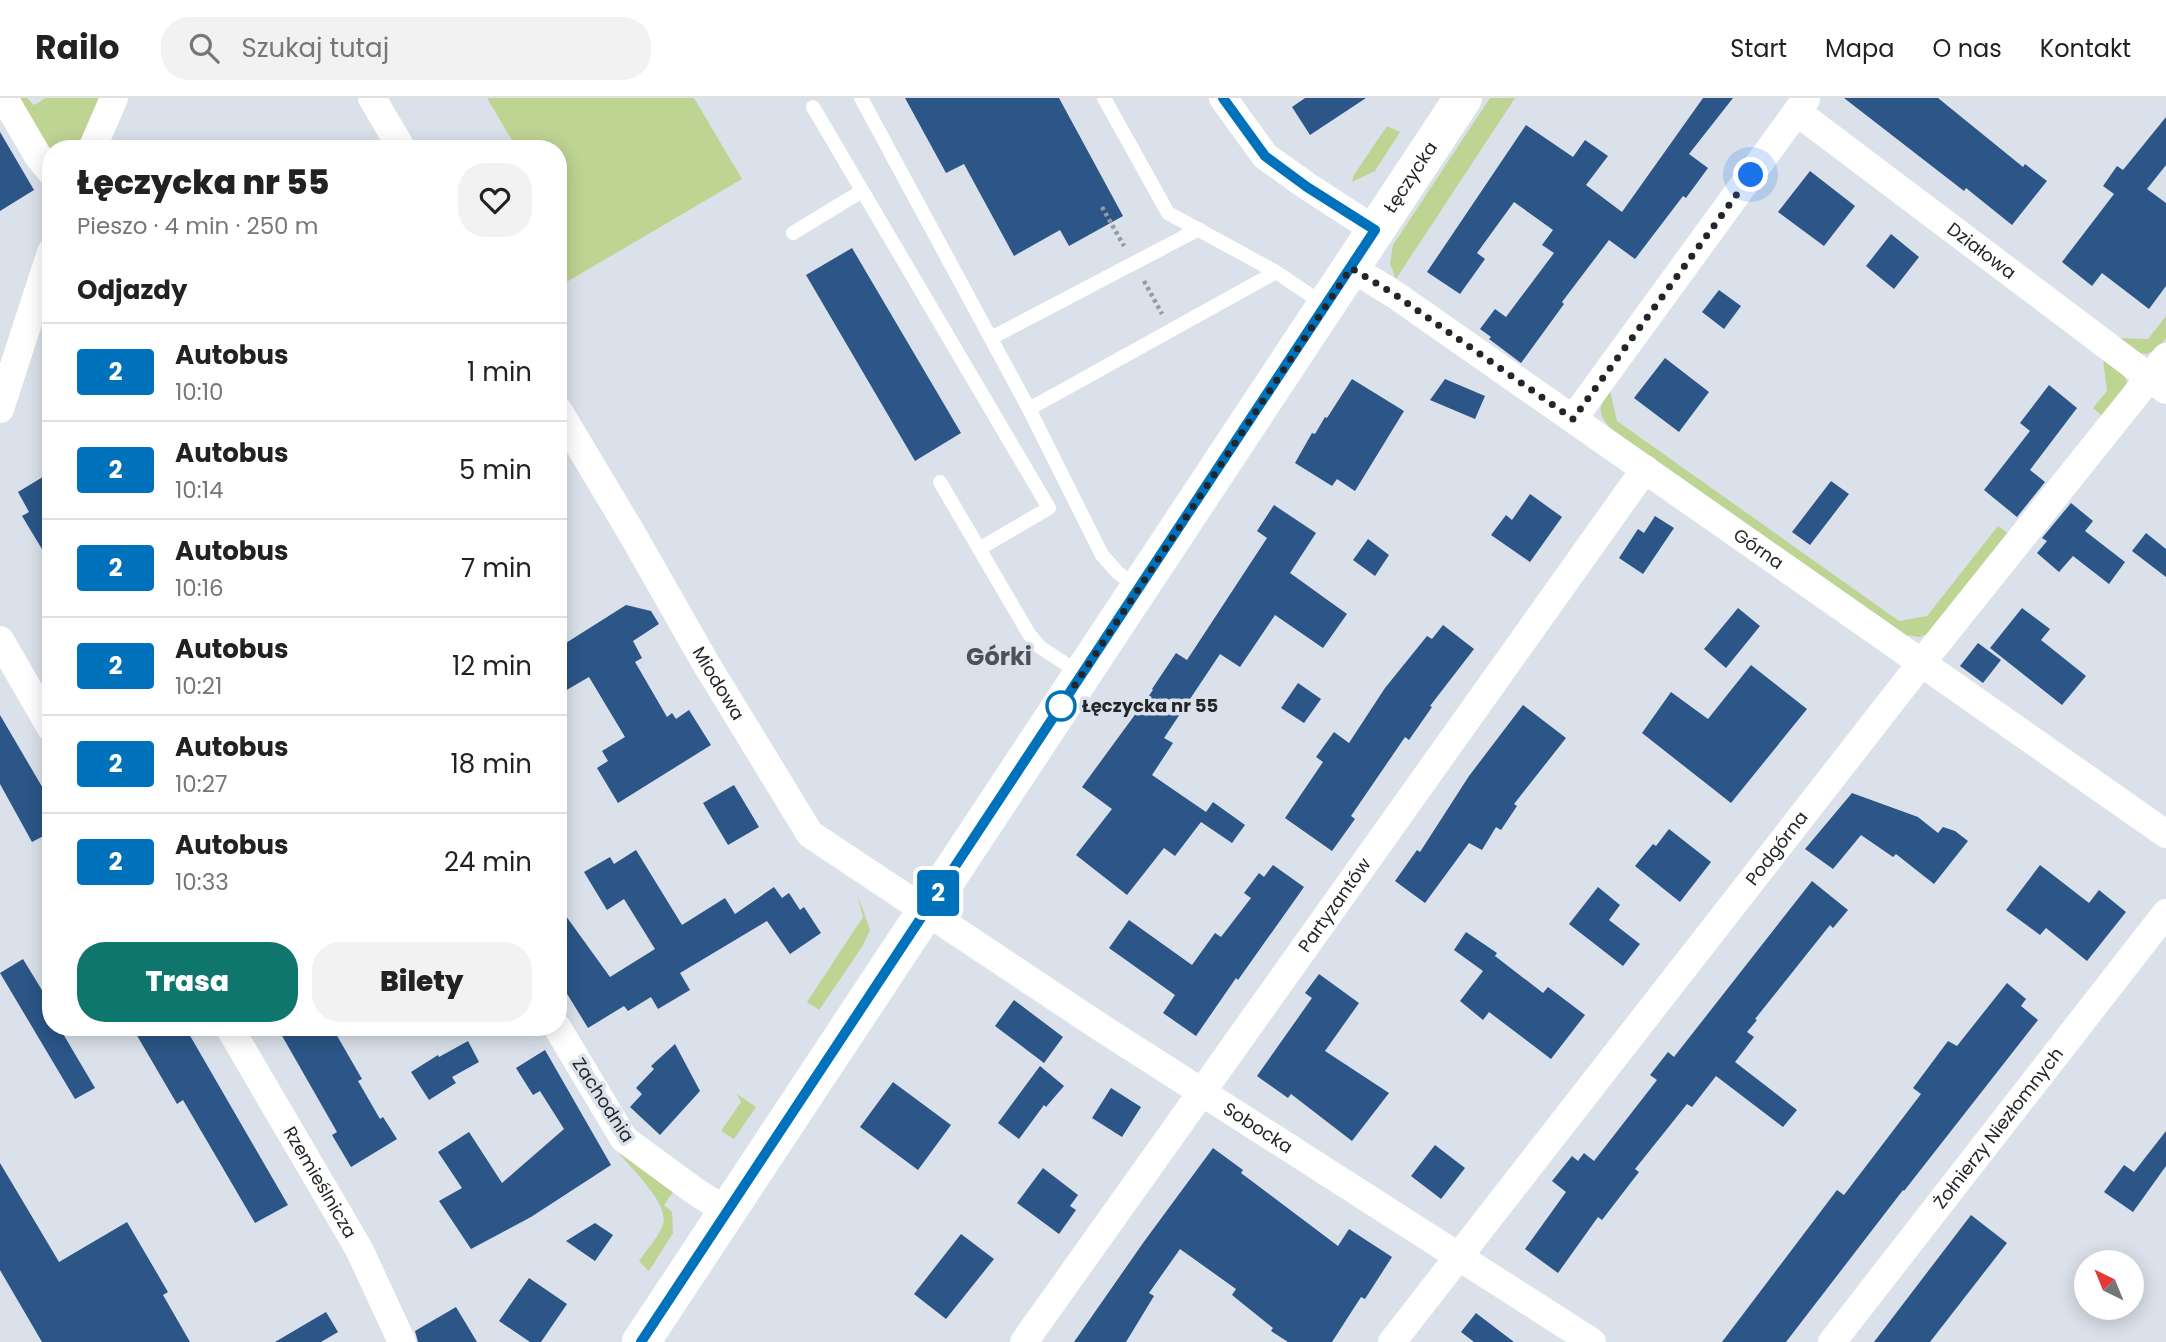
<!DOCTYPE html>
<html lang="pl">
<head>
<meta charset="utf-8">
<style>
  body { margin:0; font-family:Poppins,sans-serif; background:#f2f2f2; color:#222; height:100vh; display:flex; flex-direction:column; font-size:26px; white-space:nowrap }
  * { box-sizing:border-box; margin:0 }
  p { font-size:23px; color:#767676 }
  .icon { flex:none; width:38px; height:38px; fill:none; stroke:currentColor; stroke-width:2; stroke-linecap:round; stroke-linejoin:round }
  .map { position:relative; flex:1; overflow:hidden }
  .panel { position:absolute; left:42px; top:42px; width:525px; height:896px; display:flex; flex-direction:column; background:#fff; border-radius:28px; box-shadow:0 4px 18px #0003 }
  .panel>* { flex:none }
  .badge { padding:0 14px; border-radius:5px; font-size:24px; line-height:46px }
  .needle { width:46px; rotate:317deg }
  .fabs { position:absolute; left:2074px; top:1152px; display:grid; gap:14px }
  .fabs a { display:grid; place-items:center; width:70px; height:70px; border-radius:50%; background:#fff; box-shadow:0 4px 18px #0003; font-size:35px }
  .you { position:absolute; width:35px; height:35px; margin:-18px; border:5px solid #fff; border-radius:50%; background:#1a73e8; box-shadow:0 0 0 10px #1a73e833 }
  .map>.badge { position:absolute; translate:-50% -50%; box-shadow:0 0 0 4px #fff }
  h2 { padding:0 35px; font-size:26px; line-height:63px }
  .round { display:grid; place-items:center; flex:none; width:74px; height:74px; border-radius:28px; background:#f2f2f2 }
  .head { display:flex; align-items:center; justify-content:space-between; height:119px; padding:0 35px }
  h1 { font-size:33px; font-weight:800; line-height:52px }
  .cta { display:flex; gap:14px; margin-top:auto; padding:14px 35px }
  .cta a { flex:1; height:80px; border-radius:28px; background:#0f766e; color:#fff; font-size:28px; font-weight:800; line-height:80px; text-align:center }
  .cta a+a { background:#f2f2f2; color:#222 }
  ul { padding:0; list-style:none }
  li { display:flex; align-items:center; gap:21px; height:98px; padding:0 35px; border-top:2px solid #e0e0e0 }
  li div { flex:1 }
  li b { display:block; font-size:26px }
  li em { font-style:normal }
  li .badge { min-width:77px; font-weight:700; text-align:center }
  header { display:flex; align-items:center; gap:42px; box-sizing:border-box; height:98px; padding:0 35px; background:#fff; border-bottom:2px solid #e0e0e0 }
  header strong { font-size:33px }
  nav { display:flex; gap:38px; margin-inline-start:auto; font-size:24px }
  .search { width:490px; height:63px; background:#f2f2f2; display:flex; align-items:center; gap:18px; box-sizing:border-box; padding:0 24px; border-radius:28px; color:#767676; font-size:26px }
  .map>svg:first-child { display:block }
  .green { fill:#bed492 }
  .building { fill:#2b5687 }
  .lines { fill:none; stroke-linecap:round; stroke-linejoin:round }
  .path { stroke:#949aa0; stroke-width:4.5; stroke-dasharray:3.5 3.5; stroke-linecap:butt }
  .service { stroke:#fff; stroke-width:14 }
  .minor { stroke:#fff; stroke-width:28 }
  .secondary { stroke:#fff; stroke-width:38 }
  .line-casing { stroke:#fff; stroke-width:16 }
  .line { stroke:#0072bc; stroke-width:10 }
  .walk { stroke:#232629; stroke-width:7; stroke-dasharray:0 12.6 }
  .stop-dot { fill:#fff; stroke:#0072bc; stroke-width:3.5 }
  .labels { text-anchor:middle; stroke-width:7; stroke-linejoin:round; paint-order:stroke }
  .street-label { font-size:18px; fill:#232629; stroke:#dae1ea }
  .stop-label { font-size:18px; font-weight:bold; fill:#232629; stroke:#dae1ea; text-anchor:start }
  .district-label { font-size:24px; font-weight:bold; fill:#4b5159; stroke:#dae1ea }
</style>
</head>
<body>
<header>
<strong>Railo</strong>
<div class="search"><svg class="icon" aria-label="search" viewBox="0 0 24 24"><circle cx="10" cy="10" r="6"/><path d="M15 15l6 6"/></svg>Szukaj tutaj</div>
<nav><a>Start</a><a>Mapa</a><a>O nas</a><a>Kontakt</a></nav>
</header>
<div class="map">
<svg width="2166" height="1244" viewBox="0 0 2166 1244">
  <rect width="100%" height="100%" fill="#dae1ea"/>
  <path class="green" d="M19,0H27L34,7L46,0H99L78,48L75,51H51V57Z
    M487,0H694L742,81L558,189V51H502L513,44Z
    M1490,0H1515L1396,181L1390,166L1393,147Z
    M1387,28L1400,34L1375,73L1352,84L1354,77Z
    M2166,218V240L2159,249L2147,256L2137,255L2114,240L2148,241Z
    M2103,261L2122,275L2127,283L2124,293L2103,319L2093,310L2107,293Z
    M1610,293L1617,323L1899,523L1927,518L1998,428L2010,437L1933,533L1920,539L1906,537L1611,331C1598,316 1597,309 1610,293Z
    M857,795L870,832L862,849L819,912L807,904L863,819Z
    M737,996L756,1009L734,1041L721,1033L741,1004Z
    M617,1053L673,1094L664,1107L672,1114L673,1135L649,1173L639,1163C647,1151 659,1139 663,1126C670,1106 629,1068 617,1053Z"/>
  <path class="building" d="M905,0H1059L1123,118L1069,148L1060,132L1014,158L964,66L946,75Z
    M1305,0H1366L1310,37L1292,9Z
    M1703,0H1733L1689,56L1708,70L1686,100L1683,98L1635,161L1609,142L1562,204L1564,206L1521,265L1489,241L1491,239L1480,231L1495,211L1506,219L1554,155L1542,147L1553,132L1514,104L1477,155L1485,161L1460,196L1427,174L1526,27L1573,59L1585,42L1608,58L1586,87L1622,114Z
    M1844,0H1938L2023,69L2025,66L2047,83L2012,127L1966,90L1964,93Z
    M2166,19V67L2147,91L2166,105V188L2149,211L2102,175L2092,188L2062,164L2114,96L2103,88L2117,68L2123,72Z
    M0,34L34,92L0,113Z
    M1810,73L1855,108L1824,148L1778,114Z
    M1891,136L1919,159L1894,191L1866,168Z
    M852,150L961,335L915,363L806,177Z
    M1719,192L1741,208L1724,231L1702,214Z
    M1665,260L1709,294L1679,334L1634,300Z
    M1352,281L1404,313L1355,393L1337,381L1332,388L1295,365L1312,335L1315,336L1325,319L1327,320Z
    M1445,281L1485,298L1475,321L1430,302Z
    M2049,287L2077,310L2030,372L2045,384L2017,419L1984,392L2030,333L2020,325Z
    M51,374V466L22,418L29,414L18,394Z
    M1831,383L1849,396L1810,447L1792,434Z
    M1530,396L1562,419L1530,464L1491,437L1506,417L1512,422Z
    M2071,405L2093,423L2085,433L2125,464L2109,486L2073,458L2059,474L2037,455L2047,443L2042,440Z
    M1274,407L1316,435L1290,475L1347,516L1323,550L1275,517L1240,569L1220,556L1164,640L1173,645L1152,677L1206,714L1213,704L1245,727L1232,745L1201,724L1175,758L1164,750L1127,797L1076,757L1112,711L1082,689L1153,592L1152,591L1176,555L1187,562L1267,440L1257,433Z
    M1655,418L1674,430L1643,476L1619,460L1638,431L1644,435Z
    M2146,435L2166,451V479L2132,453Z
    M1368,441L1389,457L1375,478L1353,462Z
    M626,507L651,513L659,526L633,543L642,560L635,564L667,619L672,615L676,621L689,612L711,647L618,705L597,670L608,663L602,653L625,639L589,579L558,597V550Z
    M1738,510L1760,528L1726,570L1704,551Z
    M2022,510L2050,531L2041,542L2086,578L2062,607L1990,550Z
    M1443,527L1474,551L1430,608L1432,609L1409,642L1405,639L1351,718L1355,721L1332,753L1285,720L1323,664L1316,659L1334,634L1349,645L1385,590L1427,538L1432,541Z
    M1978,545L2001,562L1983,585L1960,568Z
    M1751,567L1807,611L1731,705L1642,635L1671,594L1708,621Z
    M1298,585L1321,601L1304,625L1281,610Z
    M1523,607L1566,640L1514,706L1517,708L1501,732L1496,729L1482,752L1469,745L1425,805L1395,783L1417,752L1420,754L1469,678Z
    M0,617L51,704V734L32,744L0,686Z
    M734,687L759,729L728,747L703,705Z
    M1852,695L1918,719L1938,735L1943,729L1955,733L1968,743L1934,786L1896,756L1893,759L1861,737L1833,771L1805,751Z
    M1669,731L1711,764L1680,804L1635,768L1653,746L1656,748Z
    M636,752L682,827L725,800L735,816L774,789L782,800L789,795L800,812L804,809L821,835L790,856L767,823L680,875L690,892L658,911L651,899L628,913L624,908L588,930L558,881V807L610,879L655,851L624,801L607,812L584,774L610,759L614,766Z
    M1273,767L1304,789L1238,882L1236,880L1196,938L1163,915L1175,897L1109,850L1129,822L1192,867L1215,835L1221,839L1251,800L1244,795L1259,775L1264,779Z
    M2040,767L2089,805L2099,792L2126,814L2087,863L2046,830L2040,837L2006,812Z
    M1812,783L1848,812L1833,830L1830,827L1755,921L1757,922L1747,934L1754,939L1735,964L1797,1012L1783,1029L1716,978L1692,1009L1687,1006L1635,1071L1639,1074L1602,1122L1598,1119L1558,1175L1525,1151L1566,1094L1552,1083L1572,1058L1578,1063L1584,1055L1594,1063L1657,982L1650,977L1668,954L1674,959Z
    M1598,789L1620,807L1609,822L1640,846L1623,868L1569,826Z
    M1466,834L1497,855L1492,862L1495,858L1543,895L1548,889L1585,917L1551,961L1489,914L1483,922L1460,903L1483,873L1454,852Z
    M23,861L51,907V929H59L95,990L75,1001L0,875Z
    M1319,876L1359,905L1325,953L1389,995L1352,1043L1291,996L1288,1000L1257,978L1312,900L1305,895Z
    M2007,885L2026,901L2021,908L2038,922L1904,1093L1903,1092L1786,1244H1722L1837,1092L1844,1097L1921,996L1913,990L1948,943L1957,948Z
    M1014,902L1063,939L1044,965L995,928Z
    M132,929H185L288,1107L255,1125L183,1002L177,1006Z
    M277,929H332L362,981L358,983L380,1021L383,1019L397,1041L351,1069L332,1037L337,1034Z
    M468,943L479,964L452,979L456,985L429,1002L411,974L438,957L439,959Z
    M675,946L700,993L660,1037L630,1009L642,996L636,990L654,971L651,968Z
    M545,952L611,1067L531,1119L471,1151L439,1103L462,1090L438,1054L469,1034L502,1085L564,1031L540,993L533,997L516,970Z
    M1040,968L1064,988L1046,1009L1044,1007L1019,1041L998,1025Z
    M893,984L951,1027L918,1072L860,1029Z
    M1111,990L1141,1009L1122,1039L1092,1020Z
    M2166,1033V1068L2133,1114L2104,1094L2124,1067L2134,1074Z
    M1435,1047L1465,1070L1441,1101L1411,1078Z
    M1213,1050L1243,1072L1241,1075L1338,1148L1349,1131L1392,1159L1365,1201L1361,1199L1332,1244H1288L1271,1233L1273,1230L1232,1197L1236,1191L1180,1151L1149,1195L1154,1198L1126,1244H1074L1143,1145Z
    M0,1065L59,1164L127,1124L168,1194L163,1197L190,1244H42L0,1172Z
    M1043,1070L1078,1097L1070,1108L1076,1112L1059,1136L1017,1105Z
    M1971,1117L2007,1145L1930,1244H1874Z
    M595,1125L613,1137L595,1163L566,1143Z
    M961,1136L994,1161L946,1221L914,1196Z
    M529,1180L567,1206L541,1244H530L499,1223Z
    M456,1209L477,1244H418L415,1233Z
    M326,1214L338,1234L321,1244H275Z
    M1476,1215L1514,1244H1474L1461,1234Z"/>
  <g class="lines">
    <path class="path" d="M1102,109L1124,148
      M1144,183L1162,216"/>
    <path class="service" d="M861,0L1029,311
      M1104,0L1168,115L1276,174
      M813,9L1049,410L979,451
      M793,135L862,93
      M991,240L1199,131
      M940,384L1029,536L1040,549L1081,576
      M1138,489L1118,475L1102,457L1029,311L1276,174L1325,207"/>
    <g class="minor">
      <path d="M4,0L38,58L51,74"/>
      <path d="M372,0L402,51"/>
      <path d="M1223,0L1265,58L1307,88L1375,132"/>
      <path id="s1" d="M1797,14L2166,292"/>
      <path d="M92,51L114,0"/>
      <path id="s2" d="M1351,170L1394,196L2166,736"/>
      <path d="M0,311L51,154"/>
      <path id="s3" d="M558,312L631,434L705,564L810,736L1094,925L1592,1244"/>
      <path d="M1573,321L1806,1"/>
      <path d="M0,542L51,630"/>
      <path id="s4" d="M229,929L359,1151L402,1244"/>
      <path d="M557,929L624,1041L692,1091L727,1114"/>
      <path id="s5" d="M1024,1244L1645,371"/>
      <path id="s6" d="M1392,1244L1922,564L2166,259"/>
      <path id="s7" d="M1832,1244L2166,815"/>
    </g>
    <path class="secondary" id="s8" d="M641,1244L1463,0"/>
  </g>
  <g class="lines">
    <defs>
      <path id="line" d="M641,1244L1375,132L1307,89L1265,58L1223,0"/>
    </defs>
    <use href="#line" class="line-casing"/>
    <use href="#line" class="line"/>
    <path class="walk" d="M1061,608L1351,170L1394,196L1573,321L1751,77"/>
  </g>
  <circle class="stop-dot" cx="1061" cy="608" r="14"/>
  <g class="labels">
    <g class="street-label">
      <text dy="6" stroke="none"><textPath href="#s8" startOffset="1396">Łęczycka</textPath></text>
      <text dy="6" stroke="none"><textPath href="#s1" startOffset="231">Działowa</textPath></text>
      <text dy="6" stroke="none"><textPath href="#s2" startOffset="495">Górna</textPath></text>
      <text dy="6" stroke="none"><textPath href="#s3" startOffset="317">Miodowa</textPath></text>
      <text dy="6" stroke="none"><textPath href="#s6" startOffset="626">Podgórna</textPath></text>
      <text dy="6" stroke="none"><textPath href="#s5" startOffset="536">Partyzantów</textPath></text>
      <text transform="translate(603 1002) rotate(57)" y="6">Zachodnia</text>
      <text dy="6" stroke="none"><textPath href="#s3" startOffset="1029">Sobocka</textPath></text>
      <text dy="6" stroke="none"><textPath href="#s7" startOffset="271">Żołnierzy Niezłomnych</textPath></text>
      <text dy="6" stroke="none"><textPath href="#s4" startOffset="180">Rzemieślnicza</textPath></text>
    </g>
    <g class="stop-label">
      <text x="1082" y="614">Łęczycka nr 55</text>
    </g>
    <g class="district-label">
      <text x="999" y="567">Górki</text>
    </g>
  </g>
</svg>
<div class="fabs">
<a><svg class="needle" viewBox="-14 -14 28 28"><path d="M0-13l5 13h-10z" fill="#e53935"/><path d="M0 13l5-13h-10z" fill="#767676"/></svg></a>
</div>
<div class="you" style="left:1751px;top:77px"></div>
<b class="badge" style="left:938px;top:795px;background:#0072bc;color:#fff">2</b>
<section class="panel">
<div class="head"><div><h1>Łęczycka nr 55</h1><p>Pieszo · 4 min · 250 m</p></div><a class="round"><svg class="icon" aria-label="heart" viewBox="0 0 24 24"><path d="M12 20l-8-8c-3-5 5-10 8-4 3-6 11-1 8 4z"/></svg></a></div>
<h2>Odjazdy</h2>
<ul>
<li><span class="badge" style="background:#0072bc;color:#fff">2</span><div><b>Autobus</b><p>10:10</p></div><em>1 min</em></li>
<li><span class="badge" style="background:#0072bc;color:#fff">2</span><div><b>Autobus</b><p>10:14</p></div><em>5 min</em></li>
<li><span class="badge" style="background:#0072bc;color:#fff">2</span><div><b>Autobus</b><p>10:16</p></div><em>7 min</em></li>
<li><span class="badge" style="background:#0072bc;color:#fff">2</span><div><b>Autobus</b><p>10:21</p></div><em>12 min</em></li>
<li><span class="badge" style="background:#0072bc;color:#fff">2</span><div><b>Autobus</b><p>10:27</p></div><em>18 min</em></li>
<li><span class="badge" style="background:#0072bc;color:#fff">2</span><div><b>Autobus</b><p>10:33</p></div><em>24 min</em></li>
</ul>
<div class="cta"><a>Trasa</a><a>Bilety</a></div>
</section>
</div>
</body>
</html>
